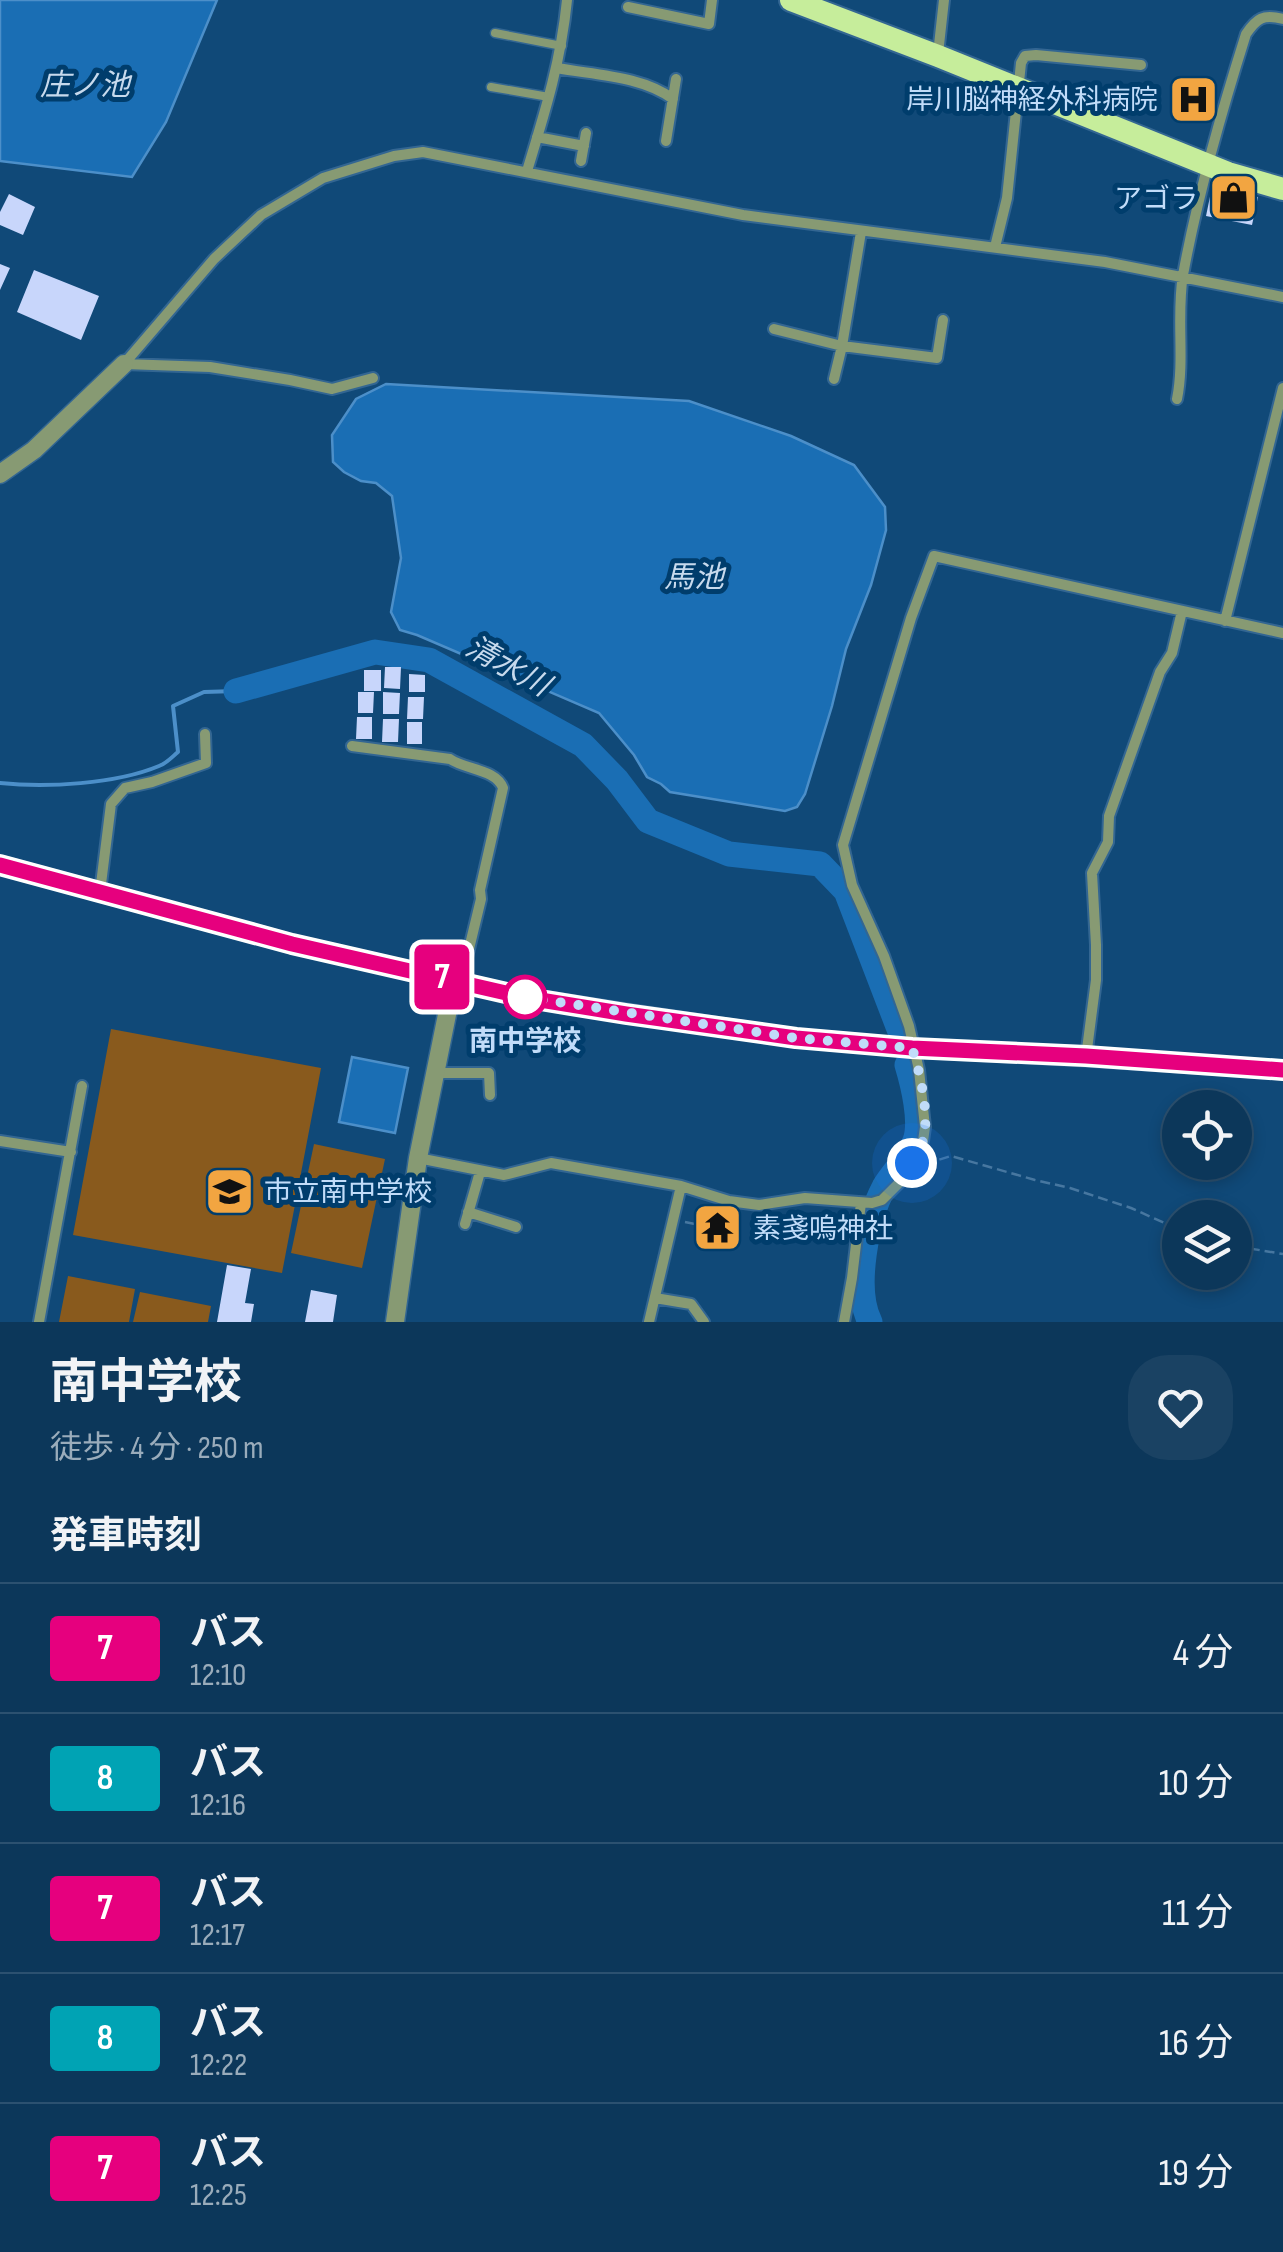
<!DOCTYPE html>
<html lang="ja">
<head>
<meta charset="utf-8">
<style>
  body { margin:0; font-family:"Sofia Sans Condensed","Noto Sans JP",sans-serif; background:#1a4263; color:#f1f3f6; height:100vh; display:flex; flex-direction:column; font-size:38px; white-space:nowrap }
  * { box-sizing:border-box; margin:0 }
  p { font-size:32px; color:#9aacbb }
  .icon { flex:none; width:55px; height:55px; fill:none; stroke:currentColor; stroke-width:2; stroke-linecap:round; stroke-linejoin:round }
  .map { position:relative; height:1322px; overflow:hidden }
  .sheet { display:flex; flex-direction:column; background:#0c375a; flex:1 }
  .sheet>* { flex:none }
  .badge { padding:0 20px; border-radius:8px; font-size:35px; line-height:65px }
  .controls { position:absolute; left:1162px; top:1090px; display:grid; gap:20px }
  .controls a { display:grid; place-items:center; width:90px; height:90px; border-radius:50%; background:#0c375a; box-shadow:0 5px 15px #0003,0 0 0 2px #2c5170; font-size:50px }
  .you { position:absolute; width:50px; height:50px; margin:-25px; border:8px solid #fff; border-radius:50%; background:#1a73e8; box-shadow:0 0 0 15px #1a73e833 }
  .map>.badge { position:absolute; translate:-50% -50%; box-shadow:0 0 0 5px #fff }
  h2 { padding:0 50px; font-size:38px; line-height:90px }
  .round { display:grid; place-items:center; flex:none; width:105px; height:105px; border-radius:40px; background:#1a4263 }
  .headline { display:flex; align-items:center; justify-content:space-between; height:170px; padding:0 50px }
  h1 { font-size:48px; font-weight:700; line-height:75px }
  ul { padding:0; list-style:none }
  li { display:flex; align-items:center; gap:30px; height:130px; padding:0 50px; border-top:2px solid #2c5170 }
  li div { flex:1 }
  li b { display:block; font-size:38px }
  li em { font-style:normal }
  li .badge { min-width:110px; font-weight:700; text-align:center }
  .map>svg:first-child { display:block }
  .green { fill:#895a1d }
  .water { fill:#1a6eb4; stroke:#4c8fc9; stroke-width:2.5 }
  .lines { fill:none; stroke-linecap:round; stroke-linejoin:round }
  .stream { stroke:#4c8fc9; stroke-width:4 }
  .river { stroke:#1a6eb4; stroke-width:25 }
  .building { fill:#c8d6fb }
  .service-casing { stroke:#336692; stroke-width:11 }
  .minor-casing { stroke:#336692; stroke-width:14 }
  .tertiary-casing { stroke:#336692; stroke-width:21 }
  .primary-casing { stroke:#336692; stroke-width:26 }
  .path { stroke:#4777a0; stroke-width:2.5; stroke-dasharray:10 5; stroke-linecap:butt }
  .service { stroke:#879a73; stroke-width:8 }
  .minor { stroke:#879a73; stroke-width:10 }
  .tertiary { stroke:#879a73; stroke-width:18 }
  .primary { stroke:#c6ed9b; stroke-width:22 }
  .line-casing { stroke:#fff; stroke-width:22 }
  .line { stroke:#e6007e; stroke-width:15 }
  .walk { stroke:#c1dcf9; stroke-width:10; stroke-dasharray:0 18 }
  .stop-dot { fill:#fff; stroke:#e6007e; stroke-width:5 }
  .labels { text-anchor:middle; stroke-width:10; stroke-linejoin:round; paint-order:stroke }
  .poi-label { font-size:28px; fill:#c1dcf9; stroke:#003d6c; text-anchor:end }
  .stop-label { font-size:28px; font-weight:bold; fill:#c1dcf9; stroke:#003d6c }
  .water-label { font-size:30px; font-style:italic; fill:#c7daed; stroke:#003d6c }
</style>
</head>
<body>
<div class="map">
<svg width="1283" height="1322" viewBox="0 0 1283 1322">
  <rect width="100%" height="100%" fill="#104978"/>
  <path class="green" d="M111,1029L321,1068L282,1273L73,1235Z
    M314,1144L385,1159L362,1268L291,1253Z
    M68,1276L135,1289L129,1322H59Z
    M140,1292L211,1306L208,1322H133Z"/>
  <path class="water" d="M0,0H217L166,122L132,177L0,161Z
    M386,384L689,401L791,436L854,465L885,507L886,530L871,585L846,649L832,706L805,794L797,807L785,811L670,792L661,784L647,777L634,755L599,713L417,635L400,630L391,612L401,558L392,496L376,483L361,481L344,472L333,462L332,435L356,399Z
    M352,1057L408,1068L395,1133L339,1122Z"/>
  <g class="lines">
    <path class="stream" d="M0,783C46,788 116,784 159,766C167,763 172,757 178,752L173,706L204,692L236,691"/>
    <path class="river" d="M236,691L375,652L429,660L583,745L617,780L648,821L729,854L820,864L846,891L899,1029
      M870,1322C853,1289 867,1219 884,1187C893,1171 909,1158 915,1141C922,1122 913,1085 907,1065"/>
  </g>
  <path class="building" d="M1212,187L1258,197L1252,225L1206,216Z
    M9,194L35,207L23,235L0,225V212Z
    M0,264L10,268L0,290Z
    M34,270L99,296L81,340L17,312Z
    M385,667H401L400,689L384,688Z
    M364,670H381V691H364Z
    M409,674L425,675V692H409Z
    M358,692H374L373,713H358Z
    M383,692L400,693L399,714H383Z
    M408,697H424L423,719H407Z
    M357,717H372V739H356Z
    M383,719H399L398,742H382Z
    M407,722H422V744H407Z
    M727,1219L741,1222L737,1240L724,1238Z
    M227,1265L251,1269L245,1303L254,1304L251,1322H217Z
    M311,1290L337,1295L333,1322H305Z"/>
  <g class="lines">
    <defs>
      <path id="service" d="M495,33L562,46
        M491,87L549,97"/>
      <path id="minor" d="M628,7L709,24L712,0
        M938,54L944,0
        M557,68C595,75 642,76 673,99
        M537,137L584,146
        M666,141L676,79
        M581,161L586,133
        M527,171C545,112 561,61 567,0
        M861,232L842,346L937,358L943,320
        M995,247L1007,198L1021,63L1025,56L1036,55L1141,65
        M774,329L842,346L834,379
        M124,364L214,259L261,215L323,178L394,156L423,152L743,215L1105,262L1283,297
        M124,364L210,367L290,380L332,389L373,378
        M1177,399C1185,359 1176,316 1183,275C1198,193 1221,113 1246,34C1257,18 1263,14 1283,19
        M1225,621L1283,388
        M352,746L450,759C466,770 496,769 503,788L480,890L481,899L461,982
        M100,892L111,804L125,788L152,782L206,763L205,734
        M1086,1057L1096,980V945L1092,873L1108,842L1109,816L1160,672L1172,653L1182,611
        M435,1073H489L490,1095
        M0,1141L71,1152
        M418,1158L504,1175L551,1163L681,1186L729,1201L759,1205L805,1198L872,1203L882,1200L900,1182L915,1159L923,1141L925,1127L919,1070L909,1026L884,956L852,885L843,845L911,618L934,556L1283,633
        M468,1212L516,1227
        M465,1224L480,1172
        M655,1298L691,1304L704,1322
        M39,1322L82,1086
        M649,1322L681,1186
        M844,1322L852,1278L861,1203"/>
      <path id="tertiary" d="M0,474L34,450L124,364
        M0,865L292,944L529,998L626,1013L796,1038L912,1048L1086,1057L1283,1070
        M395,1322L418,1158L454,980"/>
      <path id="primary" d="M791,0L938,56L1228,173L1283,189"/>
    </defs>
    <use href="#service" class="service-casing"/>
    <use href="#minor" class="minor-casing"/>
    <use href="#tertiary" class="tertiary-casing"/>
    <use href="#primary" class="primary-casing"/>
    <path class="path" d="M925,1164L951,1156L1035,1180L1070,1188L1131,1208L1180,1230
      M685,1222L718,1229
      M1235,1246L1283,1254"/>
    <use href="#service" class="service"/>
    <use href="#minor" class="minor"/>
    <use href="#tertiary" class="tertiary"/>
    <use href="#primary" class="primary"/>
  </g>
  <g class="lines">
    <defs>
      <path id="line" d="M0,865L292,944L528,998L626,1014L796,1038L912,1048L1086,1056L1283,1070"/>
    </defs>
    <use href="#line" class="line-casing"/>
    <use href="#line" class="line"/>
    <path class="walk" d="M525,997L796,1038L912,1048C920,1072 930,1116 923,1140C921,1148 916,1156 912,1163"/>
  </g>
  <defs>
    <symbol id="hospital-square" viewBox="-11 -11 22 22"><rect x="-9" y="-9" width="18" height="18" rx="4" fill="#f2a541" stroke="#003d6c"/><path d="M-5-5h3v3.5h4V-5h3V5h-3V1.5h-4V5h-3Z" fill="#111"/></symbol>
    <symbol id="shop-square" viewBox="-11 -11 22 22"><rect x="-9" y="-9" width="18" height="18" rx="4" fill="#f2a541" stroke="#003d6c"/><path d="M-5-2.5h2.3a2.7 3.5 0 0 1 5.4 0H5L5.5 6h-11ZM-1.5-2.5h3a1.5 2.3 0 0 0-3 0Z" fill="#111"/></symbol>
    <symbol id="school-square" viewBox="-11 -11 22 22"><rect x="-9" y="-9" width="18" height="18" rx="4" fill="#f2a541" stroke="#003d6c"/><path d="M0-5L7-2L0 1L-7-2ZM-4 1L0 2.5L4 1V4Q0 6-4 4Z" fill="#111"/></symbol>
    <symbol id="temple-square" viewBox="-11 -11 22 22"><rect x="-9" y="-9" width="18" height="18" rx="4" fill="#f2a541" stroke="#003d6c"/><path d="M0-6L5-2H3V0L6.5 2.5H4V6H1.5V3h-3V6H-4V2.5H-6.5L-3 0V-2H-5Z" fill="#111"/></symbol>
  </defs>
  <g fill-rule="evenodd">
    <use href="#hospital-square" x="1166" y="72" width="55" height="55"/>
    <use href="#shop-square" x="1206" y="170" width="55" height="55"/>
    <use href="#school-square" x="202" y="1164" width="55" height="55"/>
    <use href="#temple-square" x="690" y="1200" width="55" height="55"/>
  </g>
  <circle class="stop-dot" cx="525" cy="997" r="20"/>
  <g class="labels">
    <g class="poi-label">
      <text x="1158" y="109">岸川脳神経外科病院</text>
      <text x="1198" y="208">アゴラ</text>
      <text x="264" y="1201" text-anchor="start">市立南中学校</text>
      <text x="753" y="1238" text-anchor="start">素戔嗚神社</text>
    </g>
    <g class="stop-label">
      <text x="525" y="1050">南中学校</text>
    </g>
    <g class="water-label">
      <text x="85" y="95">庄ノ池</text>
      <text x="694" y="587">馬池</text>
      <text transform="translate(508 666) rotate(29)" y="10">清水川</text>
    </g>
  </g>
</svg>
<div class="controls">
<a><svg class="icon" aria-label="locate" viewBox="0 0 24 24"><circle cx="12" cy="12" r="6"/><path d="M12 2v4M12 18v4M2 12h4M18 12h4"/></svg></a>
<a><svg class="icon" aria-label="layers" viewBox="0 0 24 24"><path d="M12 4l9 5-9 5-9-5zM3 14l9 5 9-5"/></svg></a>
</div>
<div class="you" style="left:912px;top:1163px"></div>
<b class="badge" style="left:442px;top:977px;background:#e6007e;color:#fff">7</b>
</div>
<section class="sheet">
<div class="headline"><div><h1>南中学校</h1><p>徒歩 · 4 分 · 250 m</p></div><a class="round"><svg class="icon" aria-label="heart" viewBox="0 0 24 24"><path d="M12 20l-8-8c-3-5 5-10 8-4 3-6 11-1 8 4z"/></svg></a></div>
<h2>発車時刻</h2>
<ul>
<li><span class="badge" style="background:#e6007e;color:#fff">7</span><div><b>バス</b><p>12:10</p></div><em>4 分</em></li>
<li><span class="badge" style="background:#00a3b4;color:#fff">8</span><div><b>バス</b><p>12:16</p></div><em>10 分</em></li>
<li><span class="badge" style="background:#e6007e;color:#fff">7</span><div><b>バス</b><p>12:17</p></div><em>11 分</em></li>
<li><span class="badge" style="background:#00a3b4;color:#fff">8</span><div><b>バス</b><p>12:22</p></div><em>16 分</em></li>
<li><span class="badge" style="background:#e6007e;color:#fff">7</span><div><b>バス</b><p>12:25</p></div><em>19 分</em></li>
</ul>
</section>
</body>
</html>
